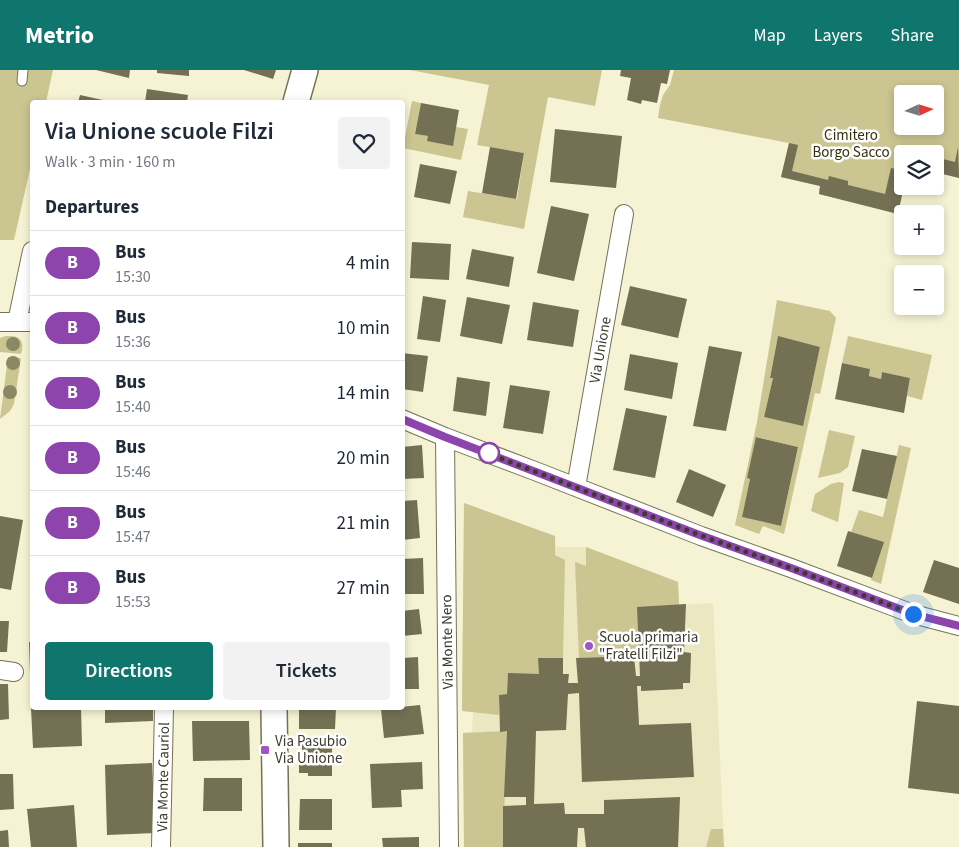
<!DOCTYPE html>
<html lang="en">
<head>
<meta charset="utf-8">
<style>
  body { margin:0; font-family:"Source Sans 3",sans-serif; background:#f2f2f3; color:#1f2937; height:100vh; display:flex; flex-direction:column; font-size:19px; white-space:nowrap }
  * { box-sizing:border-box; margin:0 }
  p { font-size:16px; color:#747a83 }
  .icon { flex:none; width:28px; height:28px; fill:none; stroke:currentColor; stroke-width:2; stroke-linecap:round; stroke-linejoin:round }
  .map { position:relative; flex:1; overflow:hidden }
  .drawer { position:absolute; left:30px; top:30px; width:375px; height:610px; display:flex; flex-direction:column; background:#fff; border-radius:5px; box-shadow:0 2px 8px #0003 }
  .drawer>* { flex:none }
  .badge { padding:0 10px; border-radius:16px; font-size:18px; line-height:32px }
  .needle { width:32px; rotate:86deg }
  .tools { position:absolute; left:894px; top:15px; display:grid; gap:10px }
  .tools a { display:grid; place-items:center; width:50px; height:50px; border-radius:5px; background:#fff; box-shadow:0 2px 8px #0003; font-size:25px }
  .you { position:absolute; width:25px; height:25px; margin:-12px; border:4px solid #fff; border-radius:50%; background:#1a73e8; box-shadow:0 0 0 8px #1a73e833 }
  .map>.badge { position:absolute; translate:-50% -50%; box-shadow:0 0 0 2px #fff }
  h2 { padding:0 15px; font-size:19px; line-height:45px }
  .round { display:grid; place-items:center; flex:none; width:52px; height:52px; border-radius:5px; background:#f2f2f3 }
  .summary { display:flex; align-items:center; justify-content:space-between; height:85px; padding:0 15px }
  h1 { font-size:24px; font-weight:600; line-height:38px }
  .button { display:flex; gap:10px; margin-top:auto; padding:10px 15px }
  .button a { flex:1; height:58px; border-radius:5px; background:#0f766e; color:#fff; font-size:20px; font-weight:600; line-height:58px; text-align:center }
  .button a+a { background:#f2f2f3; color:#1f2937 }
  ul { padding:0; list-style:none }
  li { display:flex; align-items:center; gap:15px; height:65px; padding:0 15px; border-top:1px solid #e0e1e3 }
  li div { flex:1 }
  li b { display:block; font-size:19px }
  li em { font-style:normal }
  li .badge { min-width:55px; font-weight:700; text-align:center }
  header { display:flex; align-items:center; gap:30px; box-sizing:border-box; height:70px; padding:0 25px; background:#0f766e; color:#fff }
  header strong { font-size:24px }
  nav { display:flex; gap:28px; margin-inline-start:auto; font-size:18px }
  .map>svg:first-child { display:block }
  .built { fill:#eae7c1 }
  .green { fill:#cac591; fill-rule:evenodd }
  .building { fill:#737054 }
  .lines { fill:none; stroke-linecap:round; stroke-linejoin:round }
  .lane-casing { stroke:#747256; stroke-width:11 }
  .street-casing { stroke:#747256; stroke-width:20 }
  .secondary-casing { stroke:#747256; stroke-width:28 }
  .lane { stroke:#fff; stroke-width:9 }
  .street { stroke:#fff; stroke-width:18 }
  .secondary { stroke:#fff; stroke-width:25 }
  .tree { fill:#8b8865 }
  .line-casing { stroke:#fff; stroke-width:11 }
  .line { stroke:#8e44ad; stroke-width:8 }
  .walk { stroke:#3b3b2e; stroke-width:5; stroke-dasharray:0 9 }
  .stop-dot { fill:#fff; stroke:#8e44ad; stroke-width:2.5 }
  .poi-dot { fill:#a254c6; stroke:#fff; stroke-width:2 }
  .labels { text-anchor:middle; stroke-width:5; stroke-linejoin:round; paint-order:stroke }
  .park-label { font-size:15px; fill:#34310b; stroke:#fff }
  .street-label { font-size:15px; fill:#3b3b2e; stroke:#fff }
  .poi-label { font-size:15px; fill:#3b3b2e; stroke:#fff; text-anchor:start }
</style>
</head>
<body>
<header>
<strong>Metrio</strong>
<nav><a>Map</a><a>Layers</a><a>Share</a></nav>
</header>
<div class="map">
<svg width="959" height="777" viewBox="0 0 959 777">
  <rect width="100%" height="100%" fill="#f5f3d3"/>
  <path class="built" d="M464,433L555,466L556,477H586L678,512L679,535L713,533L724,777H464L463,663L472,662L473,642L462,641Z"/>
  <path class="green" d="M0,0H53L46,32H32V90L14,170H0Z
    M410,0H602L595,36L548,27L524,159L463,147L468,121L517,129L524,83L477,75L489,15Z
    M674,0H959V108L935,102V84H902V116L898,144L819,124L820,116L781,107L789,73L658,48L660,35L663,25L670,15ZM902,24H935V56H902Z
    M412,31L421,33L415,64L428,66L456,57L468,59L461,90L403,78Z
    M777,230L830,241L836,248L820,324L815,323L784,464L763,456L759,464L735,455L757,352ZM778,267L820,277L802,355L764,347L773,308L770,307ZM757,367L798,377L781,456L742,447L750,409L747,408Z
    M6,266C20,265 25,270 21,284L0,282V268Z
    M848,266L932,285L922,330L907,326L910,308L882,302L881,309L869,306L870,299L842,293Z
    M8,287L21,288L14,334L10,341L0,349Z
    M829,360L855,366L848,397L840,403L818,408Z
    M899,375L911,378L881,514L871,510L883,472L851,462L859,440L883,447Z
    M839,412L844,413L838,452L811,441L815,424L831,414Z
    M464,433L555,466V485L565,490L563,588H539V604H508L507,624L499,625V645L462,641Z
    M586,477L678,512L679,535L640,585L579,588L575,492L586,496Z
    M507,661L503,777H464L463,663Z
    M711,759H723L724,777H706Z"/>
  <path class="building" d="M96,0H130L129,8Z
    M157,0H189V6L157,3Z
    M244,0H276L273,9Z
    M621,0H670L667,14L661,13L657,33L642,30L641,34L627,30L631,8L620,6Z
    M147,19L188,25L187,32H145Z
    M80,25L112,32H78Z
    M421,33L459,40L453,76L427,71L428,66L415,64Z
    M555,59L622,66L616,118L550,112Z
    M789,73L798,75L792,101L828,110L829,106L848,111V115L885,124L891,98L902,100V116H904L898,144L819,124L820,116L781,107Z
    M490,77L524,83L516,129L482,123Z
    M958,77L959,108L935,102V87L955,92Z
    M420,94L457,101L450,134L414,127Z
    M551,136L589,144L574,211L537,203Z
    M412,172L451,174L449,210L410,208Z
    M472,179L514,187L509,217L466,209Z
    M630,216L687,229L678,268L621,255Z
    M423,226L446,230L440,272L417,269Z
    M467,227L510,235L502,274L460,266Z
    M533,232L579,240L573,277L527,270Z
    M778,266L820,277L803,356L764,347L773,308H770Z
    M709,276L742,282L726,361L693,356Z
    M402,283L428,286L423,322L402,319Z
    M630,284L678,293L672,329L624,320Z
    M842,293L870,299L869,306L881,309L882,302L910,308L904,343L835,329Z
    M457,307L490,312L486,346L453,341Z
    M510,315L550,321L543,364L503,358Z
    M626,338L667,346L655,408L613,400Z
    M756,367L798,377L781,456L742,447L750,409L747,408Z
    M422,375L424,408L402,409V377Z
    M862,379L897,386L887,429L852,421Z
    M689,399L726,415L713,447L676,432Z
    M417,430L420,468L402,470V431Z
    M0,446L23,450L11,520L0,518Z
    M848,461L884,472L872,508L837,496Z
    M423,488L424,524H402V489Z
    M934,490L959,498V534L923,522Z
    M686,534L684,582L691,583L690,613H683V619L641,621V616H637L639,655L691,653L694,707L582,712L579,623L568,624L566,660L536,661L534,734L564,733L565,744H604V730L680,727L678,777H586L584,758H578L577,777H503V736L526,735V727H504L507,661L500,662L499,625L507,624L508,603L539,604L538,588H563V604H569L568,613H578L576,588L634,586L636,606H640L637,537Z
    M419,539L422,564L402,566V541Z
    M0,551H9L7,582H0Z
    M29,572H32V632L31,633Z
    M418,587L419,619H402V588Z
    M0,614H8L9,649L0,650Z
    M917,631L959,636V724L908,718Z
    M420,635L424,664L384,668L381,639Z
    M31,638H81L82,676L33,678Z
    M105,638H153V651L105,653Z
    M299,638H336L335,659H299Z
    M192,651H249L250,690L193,691Z
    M302,671L332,672V706H308V703H299V683H302Z
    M422,692L423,719L401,720L402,737L372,738L370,694Z
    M152,693L155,763L107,765L105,695Z
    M0,704H13L14,739L0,740Z
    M204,708H242V741H203Z
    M300,729H332V760H299Z
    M74,735L77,777H31L27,739Z
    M8,760L9,777H0V761Z
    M419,767V777H383L382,768Z
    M298,773H332V777H298Z"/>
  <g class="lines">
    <defs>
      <path id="lane" d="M22,11L23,0"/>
      <path id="street" d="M0,252H32
        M17,252L32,181
        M402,349L445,367L535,401L701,466L791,498L913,544L959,556
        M445,367L449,777
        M576,417L624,144
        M0,600L14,602
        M161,777L164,638"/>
      <path id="secondary" d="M296,32L305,0
        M274,638L276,777"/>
    </defs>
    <use href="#lane" class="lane-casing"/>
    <use href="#street" class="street-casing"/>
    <use href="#secondary" class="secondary-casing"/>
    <use href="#lane" class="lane"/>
    <use href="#street" class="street"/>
    <use href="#secondary" class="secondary"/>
  </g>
  <g class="tree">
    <circle cx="13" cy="274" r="7"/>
    <circle cx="13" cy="293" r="7"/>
    <circle cx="10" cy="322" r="7"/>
  </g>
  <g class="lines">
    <defs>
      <path id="line" d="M402,349L445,367L697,464L791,498L913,544L959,556"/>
    </defs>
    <use href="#line" class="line-casing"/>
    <use href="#line" class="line"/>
    <path class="walk" d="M489,383H487L697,464L791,498L913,544"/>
  </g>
  <circle class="stop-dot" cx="489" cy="383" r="10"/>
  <g class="poi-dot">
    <circle cx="589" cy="576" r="5"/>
    <rect x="260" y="675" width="10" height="10" rx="2.5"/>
  </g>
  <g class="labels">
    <g class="park-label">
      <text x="851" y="70">Cimitero<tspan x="851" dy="17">Borgo Sacco</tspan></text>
    </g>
    <g class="street-label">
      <text transform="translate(600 280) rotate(-80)" y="5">Via Unione</text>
      <text transform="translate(447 572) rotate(-91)" y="5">Via Monte Nero</text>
      <text transform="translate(163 707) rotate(-89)" y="5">Via Monte Cauriol</text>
    </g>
    <g class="poi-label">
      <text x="599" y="572">Scuola primaria<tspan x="599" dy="17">"Fratelli Filzi"</tspan></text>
      <text x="275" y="676">Via Pasubio<tspan x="275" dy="17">Via Unione</tspan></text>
    </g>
  </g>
</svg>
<div class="tools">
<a><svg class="needle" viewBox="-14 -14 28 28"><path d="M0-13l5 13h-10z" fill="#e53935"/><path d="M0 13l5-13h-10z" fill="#747a83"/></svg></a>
<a><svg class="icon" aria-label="layers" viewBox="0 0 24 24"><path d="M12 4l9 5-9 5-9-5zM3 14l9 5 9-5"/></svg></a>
<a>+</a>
<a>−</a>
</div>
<div class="you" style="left:913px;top:544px"></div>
<section class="drawer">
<div class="summary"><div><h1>Via Unione scuole Filzi</h1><p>Walk · 3 min · 160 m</p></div><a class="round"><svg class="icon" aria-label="heart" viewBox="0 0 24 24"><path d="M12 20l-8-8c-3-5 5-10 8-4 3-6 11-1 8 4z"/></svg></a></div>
<h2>Departures</h2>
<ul>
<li><span class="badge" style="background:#8e44ad;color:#fff">B</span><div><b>Bus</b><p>15:30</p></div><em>4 min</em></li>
<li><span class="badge" style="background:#8e44ad;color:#fff">B</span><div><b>Bus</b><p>15:36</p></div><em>10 min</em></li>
<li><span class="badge" style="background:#8e44ad;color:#fff">B</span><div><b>Bus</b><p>15:40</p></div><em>14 min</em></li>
<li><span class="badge" style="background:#8e44ad;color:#fff">B</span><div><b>Bus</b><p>15:46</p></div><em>20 min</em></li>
<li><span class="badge" style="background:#8e44ad;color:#fff">B</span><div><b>Bus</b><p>15:47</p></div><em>21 min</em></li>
<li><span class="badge" style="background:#8e44ad;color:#fff">B</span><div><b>Bus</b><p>15:53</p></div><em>27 min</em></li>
</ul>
<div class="button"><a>Directions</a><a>Tickets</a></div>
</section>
</div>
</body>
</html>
